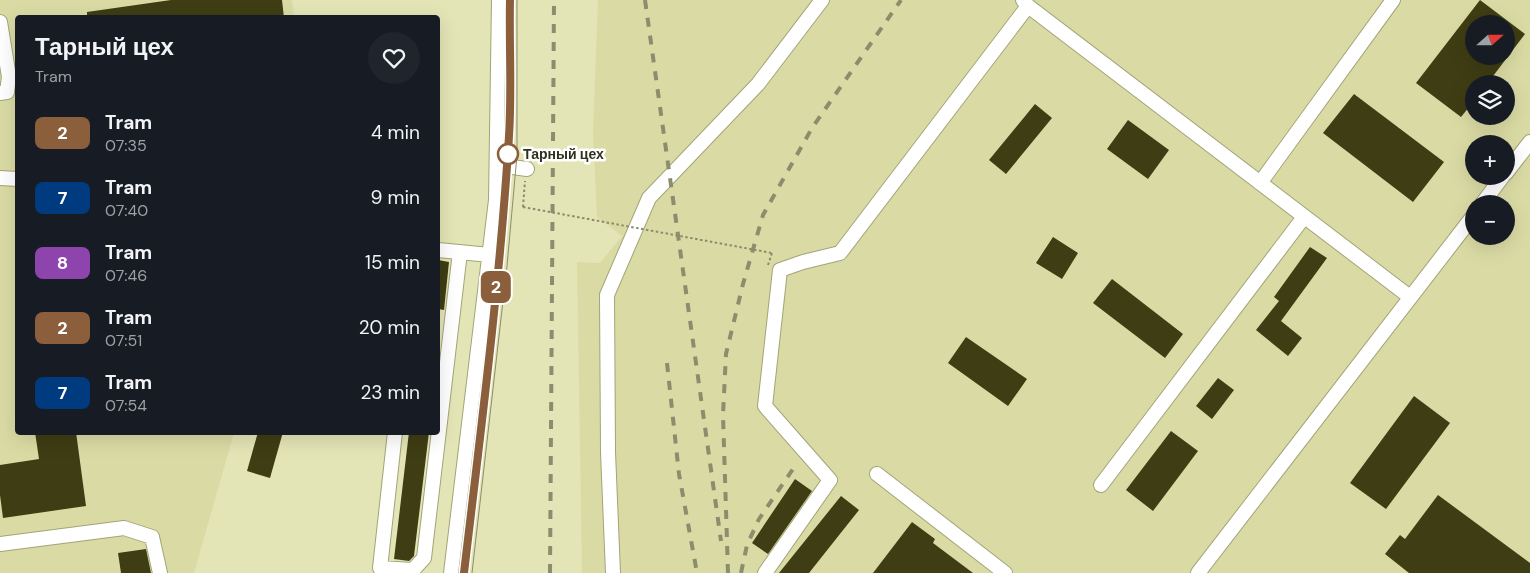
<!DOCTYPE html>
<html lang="en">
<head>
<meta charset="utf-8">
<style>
  body { margin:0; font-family:"DM Sans",sans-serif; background:#20242c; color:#f1f3f6; height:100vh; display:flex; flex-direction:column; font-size:19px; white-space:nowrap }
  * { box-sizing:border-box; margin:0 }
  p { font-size:16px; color:#9ea1a6 }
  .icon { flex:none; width:28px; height:28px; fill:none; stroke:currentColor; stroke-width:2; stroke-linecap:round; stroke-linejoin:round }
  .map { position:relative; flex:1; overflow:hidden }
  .details { position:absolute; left:15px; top:15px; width:425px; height:420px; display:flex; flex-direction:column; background:#171b24; border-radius:5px; box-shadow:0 5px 20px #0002 }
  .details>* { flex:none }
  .badge { padding:0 10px; border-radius:8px; font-size:18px; line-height:32px }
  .needle { width:32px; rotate:69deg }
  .controls { position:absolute; left:1465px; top:15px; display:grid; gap:10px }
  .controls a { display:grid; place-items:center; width:50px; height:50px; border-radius:50%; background:#171b24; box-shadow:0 5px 20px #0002; font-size:25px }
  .map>.badge { position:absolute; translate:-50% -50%; box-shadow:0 0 0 2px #fff }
  .round { display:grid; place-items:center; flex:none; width:52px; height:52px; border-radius:26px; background:#20242c }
  .head { display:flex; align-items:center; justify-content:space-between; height:85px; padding:0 20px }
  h1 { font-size:24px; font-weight:600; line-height:38px }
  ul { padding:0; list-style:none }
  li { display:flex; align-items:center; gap:15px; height:65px; padding:0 20px }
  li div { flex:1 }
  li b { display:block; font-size:19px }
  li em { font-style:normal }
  li .badge { min-width:55px; font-weight:700; text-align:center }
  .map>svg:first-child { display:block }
  .built { fill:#dadba4; fill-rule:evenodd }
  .building { fill:#3e3d13; fill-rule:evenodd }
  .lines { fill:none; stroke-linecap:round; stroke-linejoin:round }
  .minor-casing { stroke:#a3a477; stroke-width:16 }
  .path { stroke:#898b6a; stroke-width:2; stroke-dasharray:2.5 2.5; stroke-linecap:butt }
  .minor { stroke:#fff; stroke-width:14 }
  .tram { stroke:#8c8d6c; stroke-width:1 }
  .rail { stroke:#8c8d6c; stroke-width:4; stroke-dasharray:9 9; stroke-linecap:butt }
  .path-bridge { stroke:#898b6a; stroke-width:2; stroke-dasharray:2.5 2.5; stroke-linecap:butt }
  .line-casing { stroke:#fff; stroke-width:11 }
  .line { stroke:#8b5e3c; stroke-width:8 }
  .stop-dot { fill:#fff; stroke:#8b5e3c; stroke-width:2.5 }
  .labels { text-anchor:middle; stroke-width:5; stroke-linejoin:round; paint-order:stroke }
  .stop-label { font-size:14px; font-weight:bold; fill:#2f301e; stroke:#fff; text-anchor:start }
</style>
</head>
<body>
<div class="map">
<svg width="1530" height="573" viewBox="0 0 1530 573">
  <rect width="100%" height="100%" fill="#e3e5b6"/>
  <path class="built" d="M0,0H292L294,17L18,18V432L234,433L194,573H0Z
    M598,0H1530V573H582L577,262L600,263L622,236L597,217L593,131ZM1474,24H1506V56H1474ZM1474,84H1506V116H1474ZM1474,144H1506V176H1474ZM1474,204H1506V236H1474Z"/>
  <path class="building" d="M171,0H282L284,18H87V12Z
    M1480,0L1525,34L1487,84H1474V101L1461,117L1416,83ZM1474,24H1506V56H1474Z
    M1354,94L1444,162L1413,202L1323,133Z
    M1035,104L1052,118L1006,174L989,160Z
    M1128,120L1169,150L1148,179L1107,149Z
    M1053,237L1078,253L1062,279L1036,263Z
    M1310,247L1327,258L1281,321L1302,338L1288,356L1256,330L1279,301L1274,297Z
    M438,260L449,262L444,310L438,309Z
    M1112,279L1183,334L1165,358L1093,303Z
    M966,337L1027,379L1008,406L948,363Z
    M1218,378L1234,390L1212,419L1196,406Z
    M1414,396L1450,423L1386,509L1350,483Z
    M1171,431L1198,451L1153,511L1126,490Z
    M35,432H76L86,506L3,518L0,495V465L39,459Z
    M258,432H283L270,478L247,471Z
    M409,432H429L414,556L409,561L394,559Z
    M795,479L812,491L768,554L752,543Z
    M1438,495L1530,563V573H1409L1385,554L1400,535L1405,539Z
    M841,496L859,510L809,573H779Z
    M912,522L935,539L933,543L973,573H873Z
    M146,549L151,573H121L118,553Z"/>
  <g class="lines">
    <defs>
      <path id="minor" d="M1023,0L1028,6L1410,297
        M0,22L9,77L7,92L0,93
        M497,165L527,169
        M1506,173L1530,142
        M0,178L18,179
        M1260,183L1393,0
        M1482,204L1503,176
        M438,250L490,255
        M395,432L380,568L413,570L424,558L460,252
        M877,474L1005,573
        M1101,485L1304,217
        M0,544L124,528L152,537L160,573
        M451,573L496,200L499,0
        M613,573L608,452L607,295L649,198L758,84L822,0
        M765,573L830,480L765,406L780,270L803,262L840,253L1028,6
        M1198,573L1474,215"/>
    </defs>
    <use href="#minor" class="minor-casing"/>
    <path class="path" d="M523,207L525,181
      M768,265L772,253"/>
    <use href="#minor" class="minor"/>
    <path class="tram" d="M464,573L499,263L509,134V0
      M472,573L507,266L517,155V0"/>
    <path class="rail" d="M645,0L721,541
      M667,363L679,474L697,573
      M550,573L554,0
      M728,573L723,415L726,354L743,284L763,215L812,128L901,0
      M741,573L747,545L759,519L797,463"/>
    <path class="path-bridge" d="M523,207L772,253"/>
  </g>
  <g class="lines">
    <defs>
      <path id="line" d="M464,573C481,428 500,282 509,136C512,91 509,45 510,0"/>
    </defs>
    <use href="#line" class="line-casing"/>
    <use href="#line" class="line"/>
  </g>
  <circle class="stop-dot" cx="508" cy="154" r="10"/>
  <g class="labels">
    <g class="stop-label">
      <text x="523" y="159">Тарный цех</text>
    </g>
  </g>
</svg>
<div class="controls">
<a><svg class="needle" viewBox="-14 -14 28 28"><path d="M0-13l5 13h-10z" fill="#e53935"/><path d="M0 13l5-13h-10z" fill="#9ea1a6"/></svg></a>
<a><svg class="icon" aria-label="layers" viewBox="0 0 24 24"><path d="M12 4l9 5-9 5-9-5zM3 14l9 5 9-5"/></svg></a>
<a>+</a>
<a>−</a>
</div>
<b class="badge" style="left:496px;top:287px;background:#8b5e3c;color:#fff">2</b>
<section class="details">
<div class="head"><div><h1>Тарный цех</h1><p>Tram</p></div><a class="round"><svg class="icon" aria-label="heart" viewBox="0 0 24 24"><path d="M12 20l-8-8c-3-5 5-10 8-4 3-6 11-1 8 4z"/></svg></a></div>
<ul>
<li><span class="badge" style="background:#8b5e3c;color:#fff">2</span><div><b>Tram</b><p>07:35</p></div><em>4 min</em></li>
<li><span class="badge" style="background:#003b80;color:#fff">7</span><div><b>Tram</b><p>07:40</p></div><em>9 min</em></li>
<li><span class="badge" style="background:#8e44ad;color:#fff">8</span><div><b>Tram</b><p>07:46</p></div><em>15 min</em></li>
<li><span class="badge" style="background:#8b5e3c;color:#fff">2</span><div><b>Tram</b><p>07:51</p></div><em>20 min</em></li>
<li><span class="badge" style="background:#003b80;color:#fff">7</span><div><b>Tram</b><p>07:54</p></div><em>23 min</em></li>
</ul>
</section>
</div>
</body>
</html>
